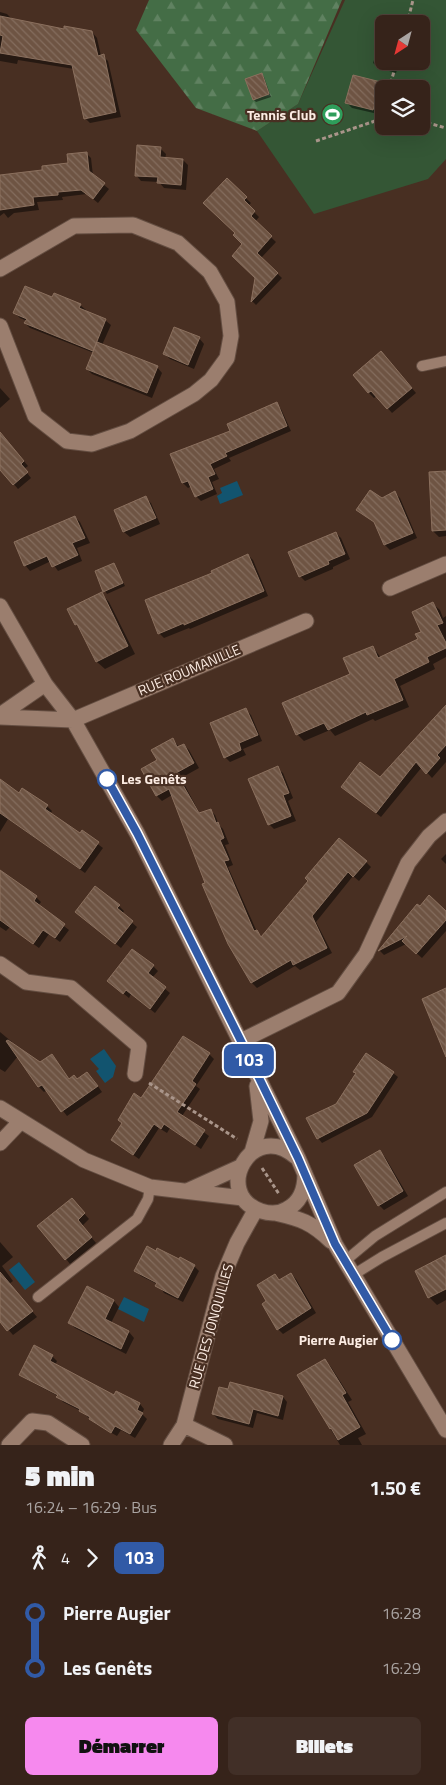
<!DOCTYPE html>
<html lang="fr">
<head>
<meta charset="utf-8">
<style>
  body { margin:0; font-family:"Titillium Web",sans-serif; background:#412f27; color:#f1f3f6; height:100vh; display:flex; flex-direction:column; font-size:19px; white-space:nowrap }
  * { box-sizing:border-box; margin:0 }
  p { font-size:16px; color:#aaa4a2 }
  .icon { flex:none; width:28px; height:28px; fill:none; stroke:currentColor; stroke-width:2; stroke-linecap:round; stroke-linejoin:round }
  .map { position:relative; height:1445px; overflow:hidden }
  .sheet { display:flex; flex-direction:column; background:#36231a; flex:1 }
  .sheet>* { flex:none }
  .badge { padding:0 10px; border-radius:8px; font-size:18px; line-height:32px }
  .needle { width:32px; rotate:216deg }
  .fabs { position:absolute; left:375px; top:15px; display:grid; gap:10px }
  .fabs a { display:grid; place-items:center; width:55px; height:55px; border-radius:8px; background:#36231a; box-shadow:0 5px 20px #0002,0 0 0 1px #504039; font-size:25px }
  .map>.badge { position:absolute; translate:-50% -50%; box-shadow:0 0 0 2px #fff }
  .legs { display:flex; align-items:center; gap:8px; height:55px; padding:0 25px; font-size:16px }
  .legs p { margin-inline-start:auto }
  .summary { display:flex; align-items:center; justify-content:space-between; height:85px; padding:0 25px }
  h1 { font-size:28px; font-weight:800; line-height:38px }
  .cta { display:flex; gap:10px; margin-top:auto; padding:10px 25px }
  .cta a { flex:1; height:58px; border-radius:8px; background:#f689ee; color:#111; font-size:20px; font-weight:800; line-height:58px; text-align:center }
  .cta a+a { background:#412f27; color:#f1f3f6 }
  ul { padding:0 25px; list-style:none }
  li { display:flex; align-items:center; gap:18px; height:55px; font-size:19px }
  li i { display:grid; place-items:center; width:8px; height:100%; margin:0 6px; background:currentColor }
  li i::after { content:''; width:12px; height:12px; margin:-6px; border:4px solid; border-radius:50%; background:#36231a }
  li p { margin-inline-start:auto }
  li:first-child i { background:linear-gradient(#0000 50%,currentColor 0) }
  li:last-child i { background:linear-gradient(currentColor 50%,#0000 0) }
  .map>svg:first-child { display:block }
  .green { fill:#345635; fill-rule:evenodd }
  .forest { fill:url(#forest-firs) }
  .water { fill:#12546f }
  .shadow { fill:#0007 }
  .building { fill:url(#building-back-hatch); stroke:#8b705e }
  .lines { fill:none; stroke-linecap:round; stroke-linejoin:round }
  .lane-casing { stroke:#644e42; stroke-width:12 }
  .street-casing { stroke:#644e42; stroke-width:17 }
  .path { stroke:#a9958a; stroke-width:3; stroke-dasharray:4 2.5; stroke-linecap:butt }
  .lane { stroke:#9b7e6e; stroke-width:10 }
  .street { stroke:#9b7e6e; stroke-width:15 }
  .line-1-casing { stroke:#fff; stroke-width:11 }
  .line-1 { stroke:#315aa6; stroke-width:8 }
  .stop-1-dot { fill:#fff; stroke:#315aa6; stroke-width:2.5 }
  .labels { text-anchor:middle; stroke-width:4.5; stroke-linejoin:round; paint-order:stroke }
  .poi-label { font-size:14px; font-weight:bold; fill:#fcece3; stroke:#482f22; text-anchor:end }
  .street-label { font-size:14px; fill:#fcece3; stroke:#482f22 }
  .stop-label { font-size:14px; font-weight:bold; fill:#fcece3; stroke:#482f22; text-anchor:start }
</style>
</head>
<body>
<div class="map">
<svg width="446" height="1445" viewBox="0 0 446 1445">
  <defs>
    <pattern id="forest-firs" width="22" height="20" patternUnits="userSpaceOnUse" patternTransform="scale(1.25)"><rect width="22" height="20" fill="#446d46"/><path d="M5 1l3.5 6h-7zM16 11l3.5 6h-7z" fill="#608261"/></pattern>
    <pattern id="building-back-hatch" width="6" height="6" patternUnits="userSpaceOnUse" patternTransform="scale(1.25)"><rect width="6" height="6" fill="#6e5443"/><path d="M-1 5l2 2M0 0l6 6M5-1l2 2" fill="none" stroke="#846d5e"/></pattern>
  </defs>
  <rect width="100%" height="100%" fill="#482f22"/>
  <path class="green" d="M345,0H446V159L428,179L314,214L257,131L298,104ZM384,24H421V61H384ZM384,89H421V126H384Z"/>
  <path class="forest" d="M149,0H342L298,104L257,131L196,108L136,30Z"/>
  <path class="water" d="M237,481L243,495L220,504L217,496L222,493L220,488Z
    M104,1049L116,1066L113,1077L105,1083L96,1071L99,1069L90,1059Z
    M19,1262L35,1282L25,1290L9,1270Z
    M124,1297L149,1309L144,1322L118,1309Z"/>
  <path class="shadow" d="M0,12L7,14L12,19L65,30L92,32L97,38L101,56H103L108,61L121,117L90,123L85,118L74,69L18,60L17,64L0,61Z
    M381,39H384V61H400L396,73L379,68L373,63Z
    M262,74L264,77L271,97L256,102L254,100Z
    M354,76L381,83L386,89H384V95L378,114L352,108L346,102Z
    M160,148L166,154L165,159L183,160L188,165L186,190L164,188L159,182L141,181L136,175Z
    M86,153L91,158L93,176L109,189L98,203L87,194L62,197L63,200L37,202L39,210L14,213L8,218L4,213L0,216V177L43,171L69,164Z
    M227,180L251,203L248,206L259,217L255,222L276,242L261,258L282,278L256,305L252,301L256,278L244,244L237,233Z
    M53,299L80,305L86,310L85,312L105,320L111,325L102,345L157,367L162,373L152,398L92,374L87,369L94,353L30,328L25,323L27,321L20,318L15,313Z
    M199,338L204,344L194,369L170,359L164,353Z
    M386,358L416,393L392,413L377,396L374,398L369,393L355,375Z
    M0,388L10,399L0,408Z
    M276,404L281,409L291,431L229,458L231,461L214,469L219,479L212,482L217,494L201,501L196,496L192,486L188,488L183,483L171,455L232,431Z
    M0,433L28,466L24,469L31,478L18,489L0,468Z
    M446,472V536L439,537L433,531L430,473Z
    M395,493L400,498L417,538L390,550L385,545L376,524L361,511Z
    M145,498L151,503L160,524L130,537L124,532L116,511Z
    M75,517L80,522L90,543L77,548L82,561L58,571L51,561L30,571L25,565Z
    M336,533L341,538L350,559L333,567V569L305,581L300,576Z
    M248,555L253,560L268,596L190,629L189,628L164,638L159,633L213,573Z
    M114,565L125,586L107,594L105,591Z
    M102,594L109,602L135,654L105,669L97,662L81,629L76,624Z
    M433,604L440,610L443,618L446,616V657L433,664L435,669L400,686L409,707L375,721L373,719L335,736L330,730L304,741L297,734L352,674L373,647L381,658L419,640Z
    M246,710L251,715L262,741L243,749L246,755L230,762L225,757Z
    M446,717V762L432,778L422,767L381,817L348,791L381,779Z
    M173,740L179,747L184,745L189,750L199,768L181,778L200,814L210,810L215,815L219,825L223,829L229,844L225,845L233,865L228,867L257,932L262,937L310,881L366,862L371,867L359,881L353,876L316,922L332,953L300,970L295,966L257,988L252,983L207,883L172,795L162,801L157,796L142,769L159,760Z
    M277,768L283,773L293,798L288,801L296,821L274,829L269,824Z
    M0,784L47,806L52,811L50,814L80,834L82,832L103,848L85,873L8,819L0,832Z
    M446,854V864L441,859Z
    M0,870L36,897L41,902L38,906L69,930L60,942L49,934L39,948L10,927L6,931L0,927Z
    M119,906L124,911L122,914L137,927L121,948L82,917Z
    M417,906L446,912V931L422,958L406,944L384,955L380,951Z
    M153,966L158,971L152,978L170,993L155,1013L131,994L129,998L108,981Z
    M0,1032L12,1042L11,1044L40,1064L56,1061L70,1080L92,1078L102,1092L67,1116L47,1090L44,1092L39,1087L18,1056L5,1072L0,1069Z
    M209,1054L214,1059L196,1086L200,1089L182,1116L209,1136L201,1149L170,1128L167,1133L159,1128L139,1159L112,1140L142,1100Z
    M393,1073L398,1077L372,1117L322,1143L318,1138L337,1105Z
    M379,1152L385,1157L408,1196L384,1210L379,1205Z
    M76,1204L89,1219L82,1226L96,1243L70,1264L66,1259Z
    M0,1242L13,1257L2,1266L13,1281L9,1284L37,1317L13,1335L0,1320Z
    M446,1257V1300L437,1305L429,1297Z
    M194,1266L199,1271L183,1302L164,1293L159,1285L141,1276L136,1271Z
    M291,1274L296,1279L316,1313L283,1334L278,1329L268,1302L275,1276L280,1281Z
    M87,1288L114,1301L119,1307L111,1323L129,1332L134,1338L126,1354L75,1328L70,1323Z
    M52,1356L57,1361L55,1365L114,1397L117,1392L140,1404L144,1409L142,1414L147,1419L135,1438L121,1430L117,1436L96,1424L81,1411L63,1402L58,1396L26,1379L21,1374Z
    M325,1361L331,1367L352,1400L348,1402L366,1434L358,1438L362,1445H340L299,1375Z
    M283,1397L287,1402L283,1420L257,1413L253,1428L218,1419L213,1414Z"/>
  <path class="building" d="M0,16L64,29V26L92,31L98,56L104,54L116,112L84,119L72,65L0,53L3,36L0,35Z
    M262,73L269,94L253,100L245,79Z
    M353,75L381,82L373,110L345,103Z
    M137,145L161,147L160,157L183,159L181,185L157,183L158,177L135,176Z
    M87,152L89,171L105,183L93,199L81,190L58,192V195L33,197L34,205L0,210V175L42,170V166L68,163L67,154Z
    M227,178L247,197L244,200L255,211L251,216L272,236L257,253L278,273L251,302L255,278L232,256L242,244L233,235L235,233L203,203Z
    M25,286L52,297L54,293L81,304L79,308L106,319L93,351L24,323L27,319L13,313Z
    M174,327L200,337L188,365L163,354Z
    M97,342L158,366L147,393L86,369Z
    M381,351L412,388L387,409L371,391L368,393L353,375Z
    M277,402L287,426L225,453L227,456L210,464L215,474L208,477L213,489L195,497L188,481L182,483L170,454L230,431L227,424Z
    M0,432L24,461L21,464L28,472L13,485L0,470Z
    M446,471V530L432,531L429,472Z
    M370,490L382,498L395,491L413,533L384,545L374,522L356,510Z
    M146,496L156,518L123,532L114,510Z
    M75,516L85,538L72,543L78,555L52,567L47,556L24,566L14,542Z
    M336,532L345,554L328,561L329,564L299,577L288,552Z
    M248,554L264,591L184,625V623L158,634L145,600L212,573L211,571Z
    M114,563L123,583L103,592L95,571Z
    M102,592L128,646L96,662L77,624L75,625L67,609Z
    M433,602L443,623L437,625L446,643V648L427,657L429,662L394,679L403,700L367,715L366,712L328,730L324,723L296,735L282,703L350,674L343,658L373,646L378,658L418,639L415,634L421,632L412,612Z
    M446,705V745L437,755L440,758L426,774L416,762L376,813L341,787L360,762L380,777Z
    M246,708L258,735L239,743L241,750L224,758L210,723Z
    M173,738L177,747L184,744L194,763L176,773L199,813L211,809L216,823L218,822L224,838L220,840L229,860L224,861L254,931L257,930L261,937L308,881L305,878L339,838L367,861L353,877L348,872L312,916L327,948L293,965L291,960L251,983L228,944L202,884L205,883L169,789L156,796L141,769L157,760L151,750Z
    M278,766L289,793L283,795L291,816L268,825L248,779Z
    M0,779L19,793L22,788L48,805L45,809L80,833L82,830L99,842L80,869L0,813Z
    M0,870L37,896L34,901L65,924L55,938L43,930L33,944L0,920Z
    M95,886L120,905L117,908L133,921L115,944L75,912Z
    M429,895L446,911V920L416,954L402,941L407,936L378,951L417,904L420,906Z
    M132,949L154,965L148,973L166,987L150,1009L126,990L123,994L107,981Z
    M446,988V1057L422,999Z
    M183,1036L210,1053L192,1081L196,1084L177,1112L205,1130L195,1145L164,1124L161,1129L154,1124L133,1155L111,1140L122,1123L118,1120L134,1093L141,1098Z
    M8,1040L40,1062L52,1054L69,1079L74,1075L77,1079L87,1072L98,1086L61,1112L42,1085L38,1087L6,1041Z
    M366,1053L394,1072L367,1113L317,1139L306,1118L336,1104L356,1073L353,1072Z
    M380,1150L403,1191L378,1206L354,1165Z
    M72,1198L85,1213L78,1220L92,1237L65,1260L37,1226Z
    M147,1246L156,1251L157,1248L179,1259L180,1257L195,1265L178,1298L155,1286L157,1283L134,1271Z
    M446,1255V1289L428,1298L415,1271Z
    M0,1272L33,1311L7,1331L0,1322Z
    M291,1273L311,1308L277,1330L262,1304L266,1301L257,1285L275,1274L279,1280Z
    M87,1286L114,1300L105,1319L129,1331L121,1349L68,1323Z
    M34,1345L53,1355L50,1361L114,1395L116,1391L140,1403L137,1410L143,1413L130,1434L115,1426L111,1433L89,1419L90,1417L79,1411L80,1409L56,1397L58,1395L19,1375Z
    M325,1359L346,1393L342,1395L360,1427L338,1440L331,1428L330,1429L297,1375Z
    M230,1382L283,1396L278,1416L253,1409L249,1424L212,1414L219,1387L228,1389Z"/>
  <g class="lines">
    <defs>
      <path id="lane" d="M422,366L446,361
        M345,1261L375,1236L446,1192
        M353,1275L382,1257L446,1223
        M38,1297L137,1219L148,1199L150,1187"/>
      <path id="street" d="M0,269L74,226L133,225L178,243L210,272L227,302L231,336L227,358L211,380L194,394L130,431L92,444L67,441L35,416L0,326
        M390,588L446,564
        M0,606L45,684L73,720L137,833L298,1158L335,1244L446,1430
        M0,715L45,684
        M0,717L73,720L306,621
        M0,964L26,982L71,988L139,1046L135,1074
        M241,1041L338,993L366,954L408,863L429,836L446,821
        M0,1108L84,1160L150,1187L243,1198
        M0,1143L21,1121
        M252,1152L261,1121L257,1086
        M296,1157C252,1118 211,1194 261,1211C270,1214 279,1214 287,1209C301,1202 305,1189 305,1174
        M187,1191L240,1167
        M275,1213C301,1219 311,1222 331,1241
        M184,1425L225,1445
        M9,1445L32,1421L48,1423L82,1445
        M171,1445L184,1425L223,1276L237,1243L256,1209"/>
    </defs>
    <use href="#lane" class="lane-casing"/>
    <use href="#street" class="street-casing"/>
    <path class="path" d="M407,24L413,0
      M389,89L397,61
      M421,121L446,128
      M316,141L375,121L383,111
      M149,1083L237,1139
      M262,1168L279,1194"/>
    <use href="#lane" class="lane"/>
    <use href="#street" class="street"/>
  </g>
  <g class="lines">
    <defs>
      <path id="line-1" d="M107,779L137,833L241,1041L298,1158L335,1244L392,1340"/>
    </defs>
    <use href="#line-1" class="line-1-casing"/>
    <use href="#line-1" class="line-1"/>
  </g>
  <defs>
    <symbol id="stadium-disc" viewBox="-11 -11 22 22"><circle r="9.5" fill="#2e9e5b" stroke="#482f22"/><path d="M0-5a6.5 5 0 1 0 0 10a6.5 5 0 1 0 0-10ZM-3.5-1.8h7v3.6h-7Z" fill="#fff"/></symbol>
  </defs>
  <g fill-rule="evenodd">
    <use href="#stadium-disc" x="320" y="102" width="25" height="25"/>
  </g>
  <g class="stop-1-dot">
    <circle cx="107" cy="779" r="9"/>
    <circle cx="392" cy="1340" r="9"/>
  </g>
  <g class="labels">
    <g class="poi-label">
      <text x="316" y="120">Tennis Club</text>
    </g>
    <g class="street-label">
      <text transform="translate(189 670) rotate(-23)" y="5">RUE ROUMANILLE</text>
      <text transform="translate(211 1326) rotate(-74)" y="5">RUE DES JONQUILLES</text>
    </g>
    <g class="stop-label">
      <text x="121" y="784">Les Genêts</text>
      <text x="378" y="1345" text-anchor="end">Pierre Augier</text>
    </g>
  </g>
</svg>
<div class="fabs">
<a><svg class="needle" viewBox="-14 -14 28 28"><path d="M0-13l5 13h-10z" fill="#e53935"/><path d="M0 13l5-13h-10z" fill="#aaa4a2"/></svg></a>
<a><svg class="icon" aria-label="layers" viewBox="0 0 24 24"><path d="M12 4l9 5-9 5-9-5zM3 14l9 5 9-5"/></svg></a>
</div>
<b class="badge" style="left:249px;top:1060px;background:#315aa6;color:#fff">103</b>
</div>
<section class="sheet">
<div class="summary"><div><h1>5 min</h1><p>16:24 – 16:29 · Bus</p></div><b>1.50 €</b></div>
<div class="legs"><svg class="icon" aria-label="walk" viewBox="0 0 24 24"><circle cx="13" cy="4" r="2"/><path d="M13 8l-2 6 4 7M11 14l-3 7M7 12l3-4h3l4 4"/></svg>4<svg class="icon" aria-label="forward" viewBox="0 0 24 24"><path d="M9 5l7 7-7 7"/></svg><b class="badge" style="background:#315aa6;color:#fff">103</b></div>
<ul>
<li><i style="color:#315aa6"></i><b>Pierre Augier</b><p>16:28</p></li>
<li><i style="color:#315aa6"></i><b>Les Genêts</b><p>16:29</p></li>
</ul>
<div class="cta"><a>Démarrer</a><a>Billets</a></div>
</section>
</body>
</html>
